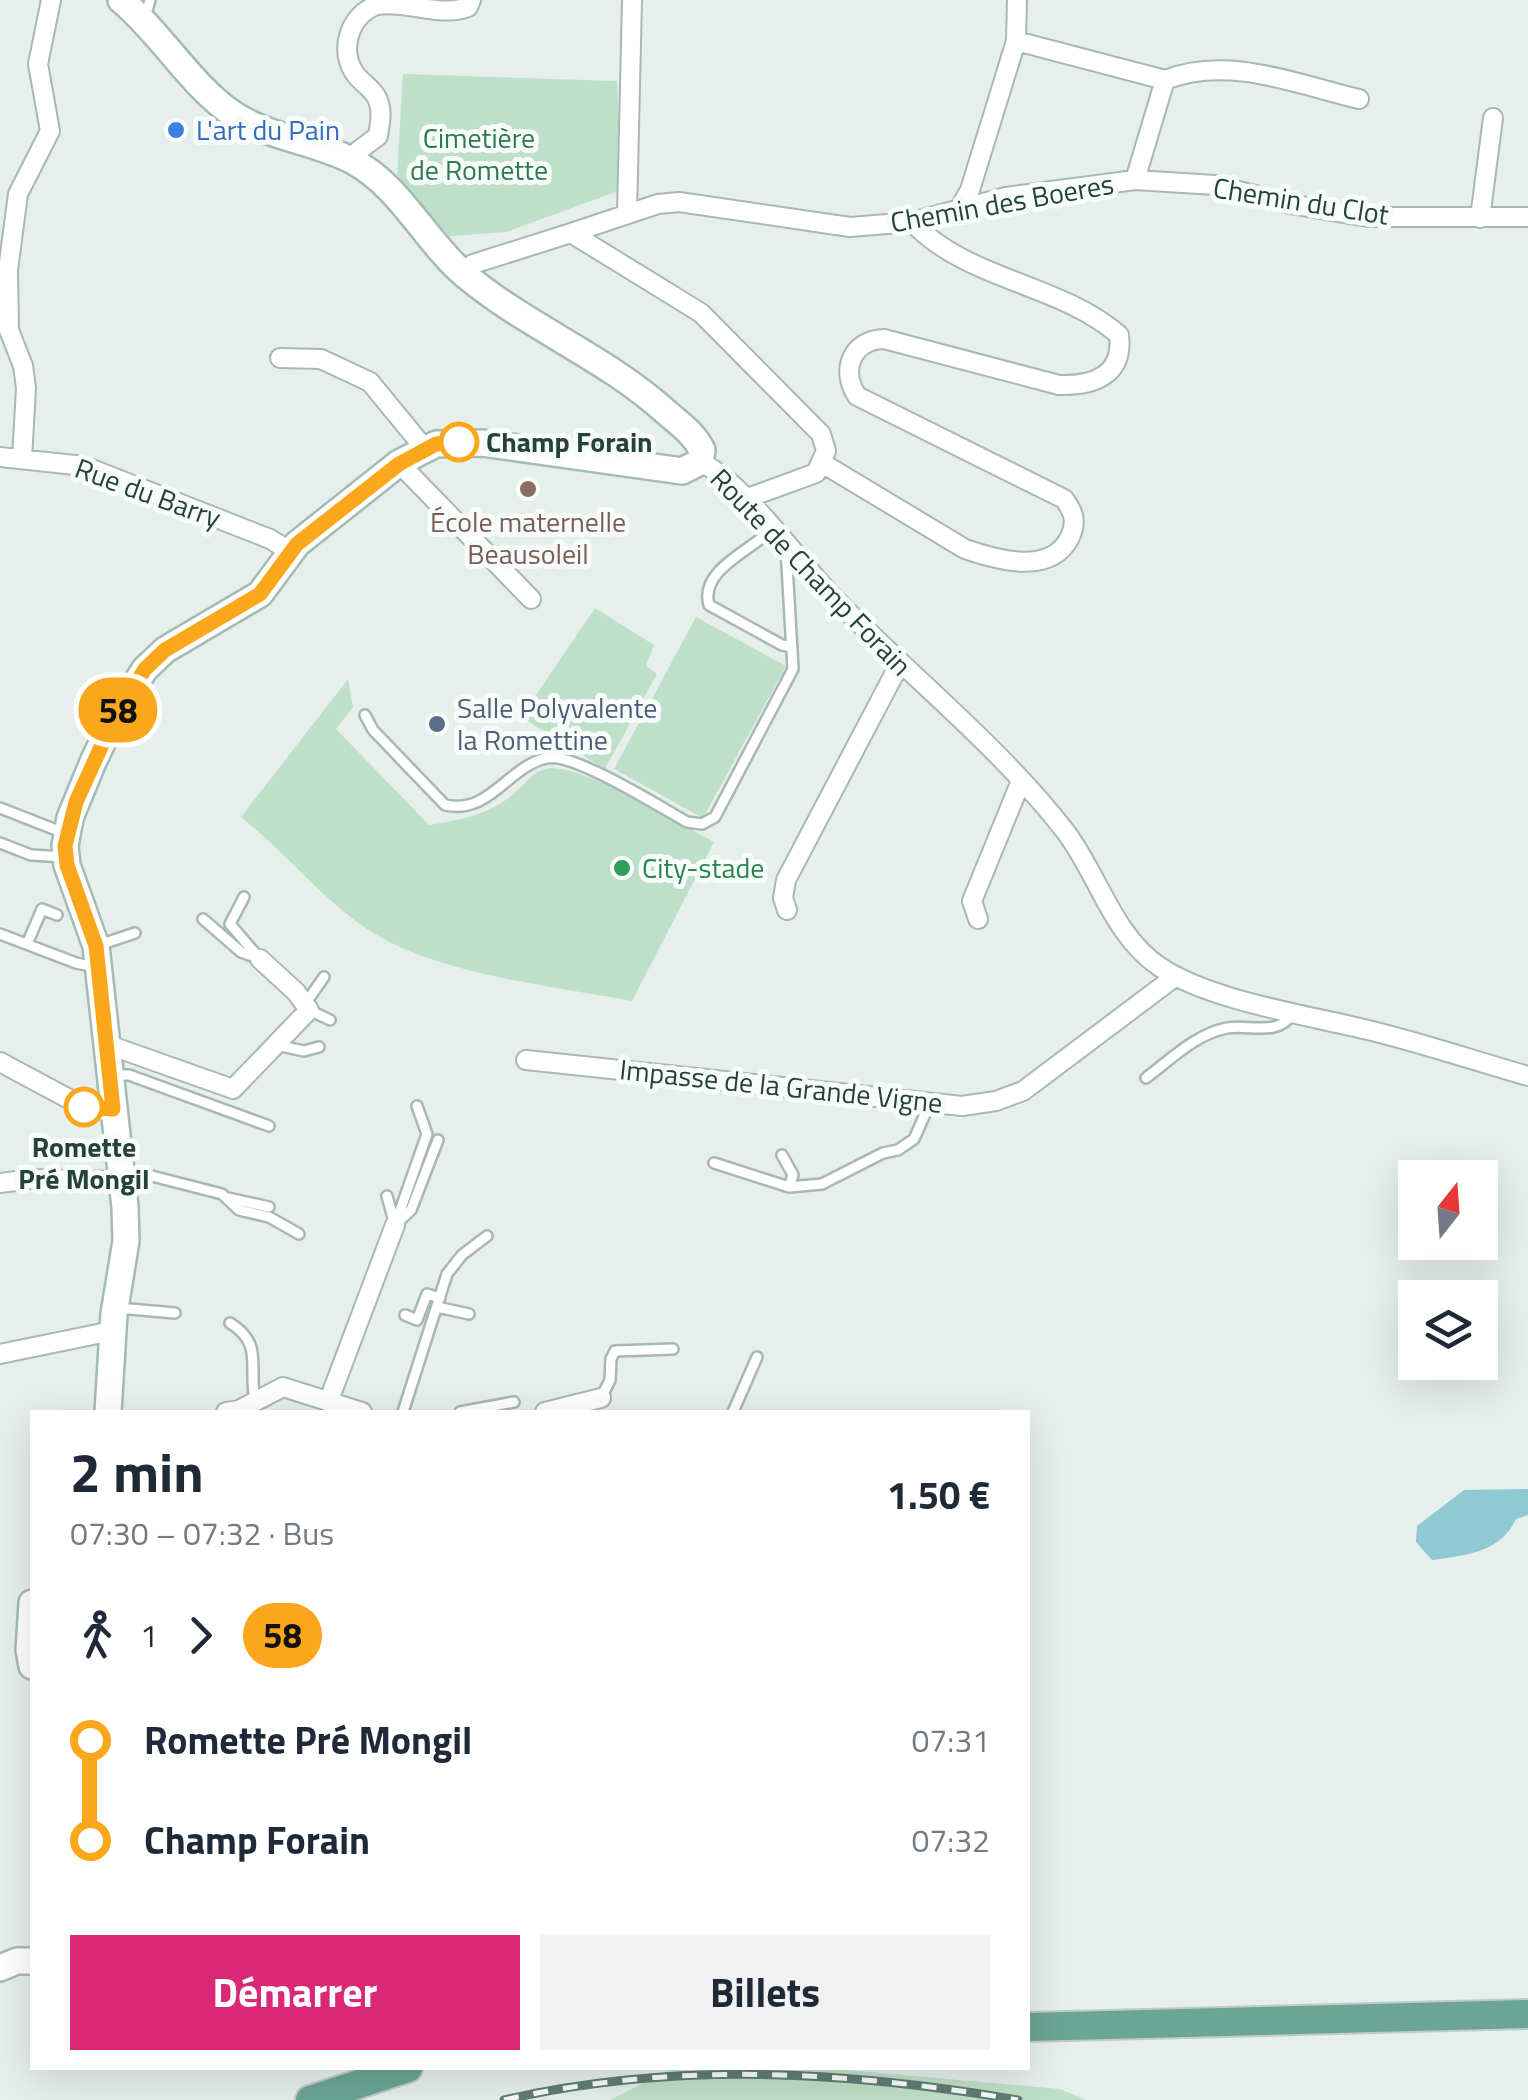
<!DOCTYPE html>
<html lang="fr">
<head>
<meta charset="utf-8">
<style>
  body { margin:0; font-family:"Titillium Web",sans-serif; background:#f2f2f3; color:#1f2937; height:100vh; display:flex; flex-direction:column; font-size:38px; white-space:nowrap }
  * { box-sizing:border-box; margin:0 }
  p { font-size:32px; color:#747a83 }
  .icon { flex:none; width:55px; height:55px; fill:none; stroke:currentColor; stroke-width:2; stroke-linecap:round; stroke-linejoin:round }
  .map { position:relative; flex:1; overflow:hidden }
  .panel { position:absolute; left:30px; top:1410px; width:1000px; height:660px; display:flex; flex-direction:column; background:#fff; border-radius:0px; box-shadow:0 10px 40px #0002 }
  .panel>* { flex:none }
  .badge { padding:0 20px; border-radius:32px; font-size:35px; line-height:65px }
  .needle { width:65px; rotate:17deg }
  .tools { position:absolute; left:1398px; top:1160px; display:grid; gap:20px }
  .tools a { display:grid; place-items:center; width:100px; height:100px; border-radius:0px; background:#fff; box-shadow:0 10px 40px #0002; font-size:50px }
  .map>.badge { position:absolute; translate:-50% -50%; box-shadow:0 0 0 5px #fff }
  .legs { display:flex; align-items:center; gap:15px; height:110px; padding:0 40px; font-size:32px }
  .legs p { margin-inline-start:auto }
  .head { display:flex; align-items:center; justify-content:space-between; height:170px; padding:0 40px }
  h1 { font-size:55px; font-weight:700; line-height:75px }
  .button { display:flex; gap:20px; margin-top:auto; padding:20px 40px }
  .button a { flex:1; height:115px; border-radius:0px; background:#db2777; color:#fff; font-size:40px; font-weight:700; line-height:115px; text-align:center }
  .button a+a { background:#f2f2f3; color:#1f2937 }
  ul { padding:0 40px; list-style:none }
  li { display:flex; align-items:center; gap:35px; height:100px; font-size:38px }
  li i { display:grid; place-items:center; width:15px; height:100%; margin:0 12px; background:currentColor }
  li i::after { content:''; width:25px; height:25px; margin:-12px; border:8px solid; border-radius:50%; background:#fff }
  li p { margin-inline-start:auto }
  li:first-child i { background:linear-gradient(#0000 50%,currentColor 0) }
  li:last-child i { background:linear-gradient(currentColor 50%,#0000 0) }
  .map>svg:first-child { display:block }
  .green { fill:#bfe0c8 }
  .water { fill:#8ec9d4 }
  .lines { fill:none; stroke-linecap:round; stroke-linejoin:round }
  .service-casing { stroke:#a8b8b2; stroke-width:14 }
  .minor-casing { stroke:#a8b8b2; stroke-width:22 }
  .secondary-casing { stroke:#a4bbb3; stroke-width:30 }
  .primary-casing { stroke:#c2cac8; stroke-width:32 }
  .service { stroke:#fff; stroke-width:9 }
  .minor { stroke:#fff; stroke-width:18 }
  .secondary { stroke:#fff; stroke-width:25 }
  .primary { stroke:#6aa596; stroke-width:28 }
  .rail-casing { stroke:#5f7d75; stroke-width:9 }
  .rail { stroke:#f7fbf9; stroke-width:5; stroke-dasharray:15; stroke-linecap:butt }
  .line-1-casing { stroke:#fff; stroke-width:22 }
  .line-1 { stroke:#fba71b; stroke-width:15 }
  .shop-dot { fill:#3f7fe0; stroke:#f7fbf9; stroke-width:4 }
  .stop-1-dot { fill:#fff; stroke:#fba71b; stroke-width:5 }
  .education-dot { fill:#8d6e63; stroke:#f7fbf9; stroke-width:4 }
  .service-dot { fill:#5c6f8a; stroke:#f7fbf9; stroke-width:4 }
  .leisure-dot { fill:#2e9e5b; stroke:#f7fbf9; stroke-width:4 }
  .labels { text-anchor:middle; stroke-width:10; stroke-linejoin:round; paint-order:stroke }
  .shop-label { font-size:28px; fill:#366cbe; stroke:#f7fbf9; text-anchor:start }
  .park-label { font-size:28px; fill:#2d7a4b; stroke:#f7fbf9 }
  .street-label { font-size:28px; fill:#24423a; stroke:#f7fbf9 }
  .stop-label { font-size:28px; font-weight:bold; fill:#24423a; stroke:#f7fbf9; text-anchor:start }
  .education-label { font-size:28px; fill:#785e54; stroke:#f7fbf9 }
  .service-label { font-size:28px; fill:#4e5e75; stroke:#f7fbf9; text-anchor:start }
  .leisure-label { font-size:28px; fill:#27864d; stroke:#f7fbf9; text-anchor:start }
</style>
</head>
<body>
<div class="map">
<svg width="1528" height="2100" viewBox="0 0 1528 2100">
  <rect width="100%" height="100%" fill="#e6efeb"/>
  <path class="green" d="M403,74L617,81L621,190L506,232L440,237L397,175Z
    M595,608L654,645L646,666L657,674L605,769L521,717Z
    M696,617L786,666L703,818L614,769Z
    M348,679L353,707L336,729L429,825C461,820 489,815 515,793C524,785 532,773 545,769C574,759 683,825 714,842L632,1001C553,986 434,974 367,929C321,898 285,852 241,817Z
    M673,2068H824L1060,2089L1086,2100H610Z"/>
  <path class="water" d="M1528,1489V1515L1516,1519C1500,1553 1466,1555 1432,1560L1416,1542L1417,1526L1464,1490Z"/>
  <g class="lines">
    <defs>
      <path id="service" d="M145,17L150,0
        M772,529C751,551 699,570 709,605L782,645L792,647
        M365,715L373,730L445,805C490,815 508,766 547,758C573,752 660,807 687,822L702,824L715,817L793,669L786,548
        M0,808L64,833
        M0,843L31,855L65,857
        M244,897L230,924L260,959
        M203,919L241,952L260,959
        M0,934L76,963L96,967
        M27,944L42,909L57,915
        M99,945L135,933
        M305,1004L324,977
        M309,1010L330,1020
        M276,1045L304,1051L319,1047
        M112,1075H129L269,1126
        M1146,1078C1171,1059 1196,1034 1227,1028C1249,1024 1278,1037 1292,1014
        M714,1163L789,1187L793,1175L782,1155
        M126,1173H140L222,1194L239,1210L269,1217L299,1234
        M789,1187L822,1184L883,1153L898,1150L914,1139L930,1103
        M387,1196L395,1225
        M228,1198L269,1207
        M395,1225L427,1134L417,1106
        M395,1225L411,1210L438,1140
        M437,1307L469,1314
        M118,1308L175,1313
        M405,1315L417,1320L427,1294L440,1298
        M230,1323C264,1344 248,1366 255,1401
        M601,1398L610,1380L611,1359L615,1351L673,1349
        M403,1412L447,1274L462,1255L487,1236
        M460,1412L514,1402
        M733,1412L757,1357"/>
      <path id="minor" d="M1016,41L1165,80
        M352,160L358,151L378,136C380,122 383,111 377,98C373,89 362,83 356,75C338,51 349,15 377,5C407,0 439,18 468,7L471,0
        M1135,180L1215,185L1290,204L1367,217H1528
        M959,209L970,190L1016,41L1017,0
        M627,214L632,0
        M1480,218L1493,118
        M571,233L658,204L679,202L850,227L912,222L1006,197L1135,180L1165,80C1227,55 1296,84 1359,99
        M462,272L473,264L571,233L701,313L821,434L826,451L816,473L745,499
        M280,358L321,359L370,382L425,449
        M0,457L84,466L270,539L291,552
        M22,459L26,388L23,366L9,330L8,270L18,194L50,131L38,64L51,0
        M700,462C742,481 797,559 831,595C906,672 1001,748 1065,831C1098,874 1113,936 1160,967C1211,1001 1307,1015 1368,1030C1422,1043 1475,1061 1528,1076
        M399,463L531,599
        M822,463L965,549C997,560 1051,576 1070,537C1077,522 1074,512 1064,499L857,396C840,370 852,340 884,339L1059,385C1094,386 1124,375 1119,335C1059,283 968,281 912,222
        M787,910L783,898L786,880L900,663
        M978,919L972,901L1021,781
        M106,1044L233,1089L309,1010L296,992L260,959
        M526,1060L962,1106L996,1101L1023,1091L1176,976
        M0,1062L84,1107L113,1109
        M0,1183L31,1179L120,1181
        M0,1354L112,1331
        M329,1400L395,1225
        M226,1412L239,1410L283,1387L362,1412
        M545,1412L601,1398"/>
      <path id="secondary" d="M108,1412L114,1314L126,1241L125,1207L96,946L67,865L65,846L70,818L93,762L116,714L145,669L165,650L260,594L297,544L399,463L436,444L482,443L682,471L700,462L702,450C694,434 680,424 666,412C605,357 527,327 465,275C425,241 401,187 353,161C315,141 269,138 233,114C192,87 161,33 121,0
        M32,1603L29,1650L32,1666
        M0,1968L17,1961H32"/>
      <path id="primary" d="M1028,2027L1528,2014
        M310,2100L408,2068"/>
    </defs>
    <use href="#service" class="service-casing"/>
    <use href="#minor" class="minor-casing"/>
    <use href="#secondary" class="secondary-casing"/>
    <use href="#primary" class="primary-casing"/>
    <use href="#service" class="service"/>
    <use href="#minor" class="minor"/>
    <use href="#secondary" class="secondary"/>
    <use href="#primary" class="primary"/>
    <defs>
      <path id="rail" d="M504,2100C675,2061 847,2071 1018,2100"/>
    </defs>
    <use href="#rail" class="rail-casing"/>
    <use href="#rail" class="rail"/>
  </g>
  <g class="lines">
    <defs>
      <path id="line-1" d="M84,1107L113,1109L96,946L67,865L65,846L76,802L116,714L145,669L165,650L260,594L297,544L399,464L436,444L459,442"/>
    </defs>
    <use href="#line-1" class="line-1-casing"/>
    <use href="#line-1" class="line-1"/>
  </g>
  <circle class="shop-dot" cx="176" cy="130" r="10"/>
  <g class="stop-1-dot">
    <circle cx="459" cy="442" r="18"/>
    <circle cx="84" cy="1107" r="18"/>
  </g>
  <circle class="education-dot" cx="528" cy="489" r="10"/>
  <circle class="service-dot" cx="437" cy="724" r="10"/>
  <circle class="leisure-dot" cx="622" cy="868" r="10"/>
  <g class="labels">
    <g class="shop-label">
      <text x="196" y="140">L'art du Pain</text>
    </g>
    <g class="park-label">
      <text x="479" y="148">Cimetière<tspan x="479" dy="32">de Romette</tspan></text>
    </g>
    <g class="street-label">
      <text transform="translate(1301 201) rotate(9)" y="10">Chemin du Clot</text>
      <text transform="translate(1002 203) rotate(-10)" y="10">Chemin des Boeres</text>
      <text transform="translate(148 493) rotate(20)" y="10">Rue du Barry</text>
      <text transform="translate(811 572) rotate(46)" y="10">Route de Champ Forain</text>
      <text transform="translate(781 1086) rotate(6)" y="10">Impasse de la Grande Vigne</text>
    </g>
    <g class="stop-label">
      <text x="486" y="452">Champ Forain</text>
      <text x="84" y="1157" text-anchor="middle">Romette<tspan x="84" dy="32">Pré Mongil</tspan></text>
    </g>
    <g class="education-label">
      <text x="528" y="532">École maternelle<tspan x="528" dy="32">Beausoleil</tspan></text>
    </g>
    <g class="service-label">
      <text x="457" y="718">Salle Polyvalente<tspan x="457" dy="32">la Romettine</tspan></text>
    </g>
    <g class="leisure-label">
      <text x="642" y="878">City-stade</text>
    </g>
  </g>
</svg>
<div class="tools">
<a><svg class="needle" viewBox="-14 -14 28 28"><path d="M0-13l5 13h-10z" fill="#e53935"/><path d="M0 13l5-13h-10z" fill="#747a83"/></svg></a>
<a><svg class="icon" aria-label="layers" viewBox="0 0 24 24"><path d="M12 4l9 5-9 5-9-5zM3 14l9 5 9-5"/></svg></a>
</div>
<b class="badge" style="left:118px;top:710px;background:#fba71b;color:#111">58</b>
<section class="panel">
<div class="head"><div><h1>2 min</h1><p>07:30 – 07:32 · Bus</p></div><b>1.50 €</b></div>
<div class="legs"><svg class="icon" aria-label="walk" viewBox="0 0 24 24"><circle cx="13" cy="4" r="2"/><path d="M13 8l-2 6 4 7M11 14l-3 7M7 12l3-4h3l4 4"/></svg>1<svg class="icon" aria-label="forward" viewBox="0 0 24 24"><path d="M9 5l7 7-7 7"/></svg><b class="badge" style="background:#fba71b;color:#111">58</b></div>
<ul>
<li><i style="color:#fba71b"></i><b>Romette Pré Mongil</b><p>07:31</p></li>
<li><i style="color:#fba71b"></i><b>Champ Forain</b><p>07:32</p></li>
</ul>
<div class="button"><a>Démarrer</a><a>Billets</a></div>
</section>
</div>
</body>
</html>
